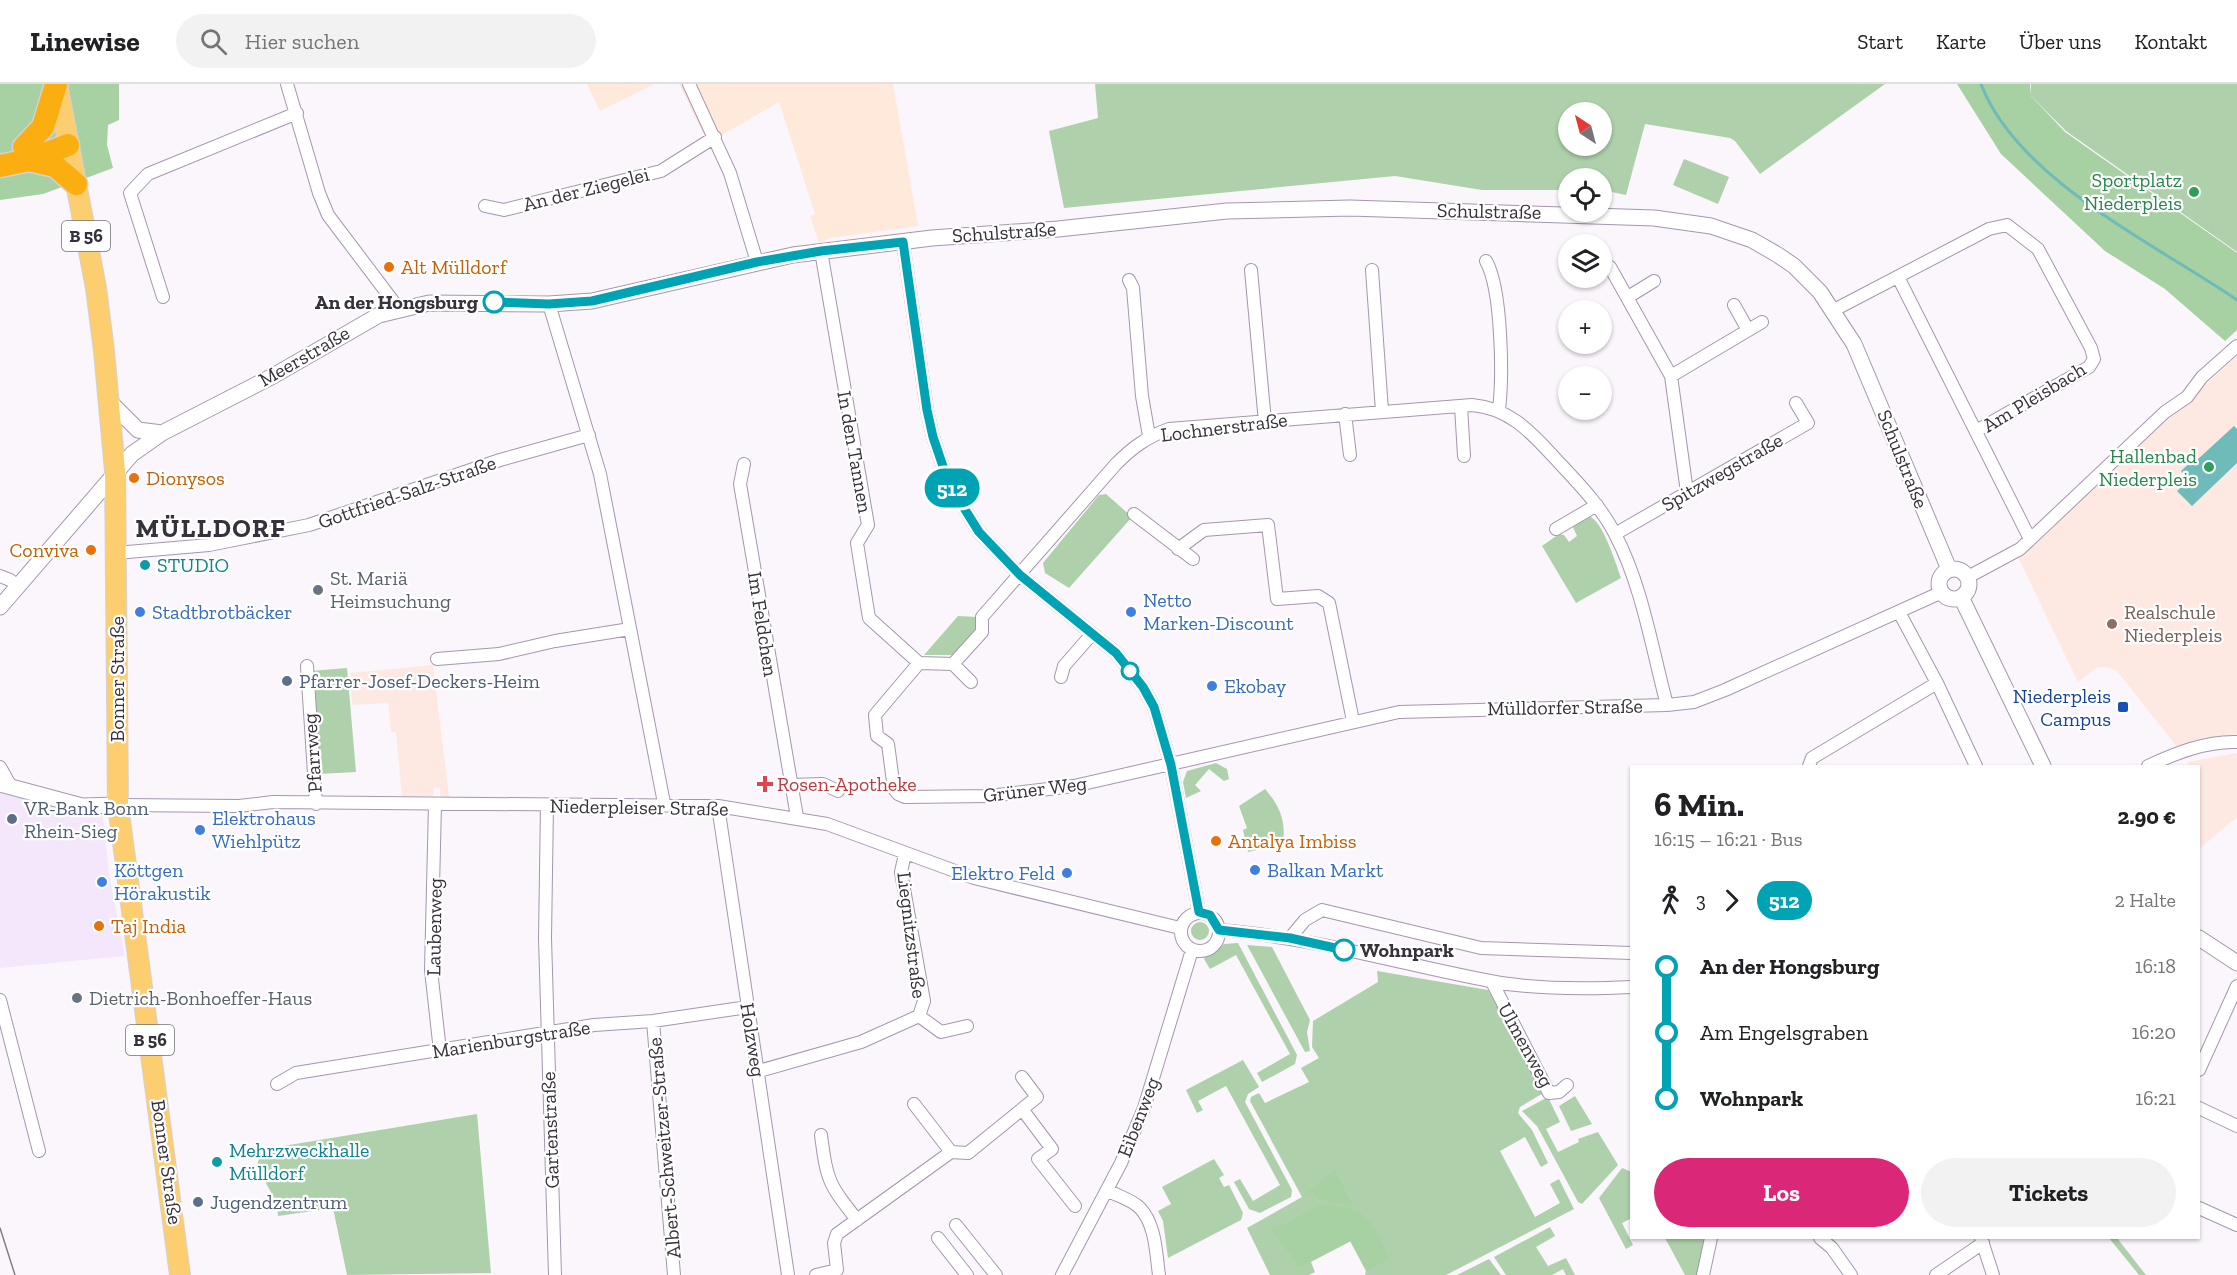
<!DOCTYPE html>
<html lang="de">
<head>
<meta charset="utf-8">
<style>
  body { margin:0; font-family:"Zilla Slab",serif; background:#f2f2f2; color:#202124; height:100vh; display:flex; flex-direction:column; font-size:22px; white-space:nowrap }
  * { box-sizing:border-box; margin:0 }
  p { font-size:20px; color:#757577 }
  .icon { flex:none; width:33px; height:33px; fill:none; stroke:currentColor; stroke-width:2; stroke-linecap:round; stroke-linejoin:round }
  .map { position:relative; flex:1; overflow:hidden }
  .details { position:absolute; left:1630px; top:681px; width:570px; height:474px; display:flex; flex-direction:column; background:#fff; border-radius:0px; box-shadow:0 2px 4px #0004 }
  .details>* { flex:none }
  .badge { padding:0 12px; border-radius:20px; font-size:21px; line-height:39px }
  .needle { width:39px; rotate:324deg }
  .controls { position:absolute; left:1558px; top:18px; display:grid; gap:12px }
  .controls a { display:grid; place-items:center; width:54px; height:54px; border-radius:50%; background:#fff; box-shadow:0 2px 4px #0004; font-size:30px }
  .map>.badge { position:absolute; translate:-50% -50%; box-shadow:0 0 0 3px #fff }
  .legs { display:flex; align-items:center; gap:9px; height:66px; padding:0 24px; font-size:20px }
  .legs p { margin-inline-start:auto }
  .head { display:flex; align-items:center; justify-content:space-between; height:102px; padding:0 24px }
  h1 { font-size:33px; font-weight:700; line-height:45px }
  .action { display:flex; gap:12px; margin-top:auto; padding:12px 24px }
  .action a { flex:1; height:69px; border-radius:36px; background:#db2777; color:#fff; font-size:24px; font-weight:700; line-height:69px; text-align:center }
  .action a+a { background:#f2f2f2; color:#202124 }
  ul { padding:0 24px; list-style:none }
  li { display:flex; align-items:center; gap:21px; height:66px; font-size:22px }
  li i { display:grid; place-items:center; width:9px; height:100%; margin:0 8px; background:currentColor }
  li i::after { content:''; width:15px; height:15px; margin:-8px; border:4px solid; border-radius:50%; background:#fff }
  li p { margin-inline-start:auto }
  li:first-child i { background:linear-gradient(#0000 50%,currentColor 0) }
  li:last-child i { background:linear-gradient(currentColor 50%,#0000 0) }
  header { display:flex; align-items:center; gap:36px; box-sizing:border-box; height:84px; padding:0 30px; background:#fff; border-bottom:2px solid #e0e0e0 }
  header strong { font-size:28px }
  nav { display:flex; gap:33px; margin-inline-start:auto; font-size:21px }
  .search { width:420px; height:54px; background:#f2f2f2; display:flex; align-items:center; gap:15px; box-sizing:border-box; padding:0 21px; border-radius:33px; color:#757577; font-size:22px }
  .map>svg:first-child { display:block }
  .built { fill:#f4e7fb }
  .industrial { fill:#ffe9db }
  .education { fill:#fde9e2 }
  .green { fill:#aed0aa; fill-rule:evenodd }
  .forest { fill:#a7d0a3 }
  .water { fill:#6ebbba }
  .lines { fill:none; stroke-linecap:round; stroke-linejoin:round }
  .stream { stroke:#6ebbba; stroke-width:3 }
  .minor-casing { stroke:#a596ae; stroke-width:14 }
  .tertiary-casing { stroke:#a596ae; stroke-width:17 }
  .primary-casing { stroke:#d3d2d4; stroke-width:22 }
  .motorway-casing { stroke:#d3d2d4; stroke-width:25 }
  .minor { stroke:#fff; stroke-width:12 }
  .tertiary { stroke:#fff; stroke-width:15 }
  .primary { stroke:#fcce70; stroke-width:20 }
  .motorway { stroke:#faae10; stroke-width:22 }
  .tram { stroke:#847f87; stroke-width:1.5 }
  .line-1-casing { stroke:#fff; stroke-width:14 }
  .line-1 { stroke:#00a3b4; stroke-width:9 }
  .leisure-dot { fill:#2e9e5b; stroke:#fff; stroke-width:2 }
  .food-dot { fill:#e8710a; stroke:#fff; stroke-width:2 }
  .stop-1-dot { fill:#fff; stroke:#00a3b4; stroke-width:3 }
  .culture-dot { fill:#0f9aa8; stroke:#fff; stroke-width:2 }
  .worship-dot { fill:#6b7280; stroke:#fff; stroke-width:2 }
  .shop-dot { fill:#3f7fe0; stroke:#fff; stroke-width:2 }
  .education-dot { fill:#8d6e63; stroke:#fff; stroke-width:2 }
  .service-dot { fill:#5c6f8a; stroke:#fff; stroke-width:2 }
  .transit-dot { fill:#1a4fb4; stroke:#fff; stroke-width:2 }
  .health-dot { fill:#e0444e; stroke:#fff; stroke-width:2 }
  .labels { text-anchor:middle; stroke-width:4.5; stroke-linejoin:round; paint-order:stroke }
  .shield { fill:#fff; stroke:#736f76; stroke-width:1.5 }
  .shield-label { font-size:18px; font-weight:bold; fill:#37313b }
  .leisure-label { font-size:20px; fill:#27864d; stroke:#fff; text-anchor:end }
  .street-label { font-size:20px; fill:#37313b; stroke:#fff }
  .food-label { font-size:20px; fill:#c56008; stroke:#fff; text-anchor:start }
  .stop-label { font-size:20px; font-weight:bold; fill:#37313b; stroke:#fff; text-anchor:end }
  .culture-label { font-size:20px; fill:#0d838f; stroke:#fff; text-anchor:start }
  .worship-label { font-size:20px; fill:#5b616d; stroke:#fff; text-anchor:start }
  .shop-label { font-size:20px; fill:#366cbe; stroke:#fff; text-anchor:start }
  .education-label { font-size:20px; fill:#785e54; stroke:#fff; text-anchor:start }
  .service-label { font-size:20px; fill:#4e5e75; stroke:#fff; text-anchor:start }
  .transit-label { font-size:20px; fill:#164399; stroke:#fff; text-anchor:end }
  .health-label { font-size:20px; fill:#be3a42; stroke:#fff; text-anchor:start }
  .district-label { font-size:26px; font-weight:bold; letter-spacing:1.5px; fill:#37313b; stroke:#fff }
</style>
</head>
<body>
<header>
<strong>Linewise</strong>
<div class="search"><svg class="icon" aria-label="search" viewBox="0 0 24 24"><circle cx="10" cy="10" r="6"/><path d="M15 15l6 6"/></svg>Hier suchen</div>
<nav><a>Start</a><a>Karte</a><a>Über uns</a><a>Kontakt</a></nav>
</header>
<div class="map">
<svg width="2237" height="1191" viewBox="0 0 2237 1191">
  <rect width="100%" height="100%" fill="#faf6fc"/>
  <path class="built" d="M0,704L102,724L109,790L125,872L0,884Z"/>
  <path class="industrial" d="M587,0H654L600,27Z
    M679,0H893L918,142L830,154L819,159L810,132L815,130L779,18L708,59Z"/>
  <path class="education" d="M2237,272V650L2194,657L2177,663L2117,587L2107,583H2098L2078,598L2018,473Z
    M433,581L449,713L440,712V704H434L433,712H402L396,648H391L388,619L352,621L350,589Z
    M2237,669V733L2199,765V682H2189L2187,678Z"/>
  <path class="green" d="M1095,0H1885L1760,90L1735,57L1730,54L1645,40L1626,111L1602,106V94H1569V106H1482L1395,92L1064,124L1049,47L1098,34ZM1569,28H1602V62H1569Z
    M2031,0H2237V168L2066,47L2031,12Z
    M1684,75L1729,93L1718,120L1673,101Z
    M1106,410L1132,433L1069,504L1045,489L1043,479L1099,411Z
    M1588,432C1602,434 1616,480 1621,494L1576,519L1542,462L1559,450L1564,451L1569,458L1577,452L1572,441Z
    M958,532L976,533L975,546L955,571H924Z
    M347,584L356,688L318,690L311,587Z
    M1216,679L1227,685L1229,695L1224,697L1209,685L1195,701L1201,707L1186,714L1183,698L1187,687Z
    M1265,705C1280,722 1286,737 1283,760L1248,768L1243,746L1247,744L1239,722Z
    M1191 847a9 9 0 1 1 18 0a9 9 0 1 1-18 0Z
    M1238,859L1297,971L1295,980L1262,998L1257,989L1290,970L1236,871L1210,885L1204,875L1224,860Z
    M1247,861L1272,863L1310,936L1307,948L1310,967L1305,968Z
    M1377,887L1488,906L1545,1008L1520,1023L1518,1029L1532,1046L1548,1079L1541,1083L1525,1053L1500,1067L1535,1133L1560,1119L1550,1100L1559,1095L1574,1125L1446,1191H1365L1366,1186L1351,1157L1311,1178L1315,1188L1309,1191H1270L1247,1144L1302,1113L1250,1017L1251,1013L1259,1009L1265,1019L1309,998L1301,984L1319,974L1312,963L1313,937L1378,898Z
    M1243,976L1259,1003L1248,1010L1245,1018L1292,1106L1291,1113L1260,1129L1249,1125L1234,1098L1240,1095L1253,1117L1280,1101L1226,1002L1198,1017L1203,1026L1197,1029L1186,1006Z
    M1575,1012L1592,1040L1571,1047L1559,1022Z
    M1548,1013L1560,1038L1546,1045L1558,1068L1579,1058L1578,1055L1598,1048L1618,1081L1582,1120L1578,1118L1537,1042L1522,1027Z
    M477,1030L491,1189L347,1191L333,1124L278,1132L277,1119L263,1094L251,1096L260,1073L271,1064Z
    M1214,1075L1224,1091L1219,1094L1224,1103L1229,1101L1243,1129L1241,1136L1168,1174L1163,1137L1158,1127L1171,1120L1162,1103Z
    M1622,1084L1632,1088V1134L1622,1139L1633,1161L1626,1165L1599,1114Z
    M1550,1143L1555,1152L1536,1163L1548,1182L1566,1174L1575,1191H1566L1563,1185L1552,1191H1506L1494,1173Z
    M1665,1154H1702L1708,1159L1697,1191H1685Z
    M2109,1154H2117L2146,1191H2139Z
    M1489,1175L1501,1191H1457Z"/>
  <path class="forest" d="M0,0H119V36L108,41L107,61L113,84L43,110L0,116Z
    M1957,0H2030L2031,12L2065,48L2237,169V246L2225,257L2165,205L2105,167L2001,70Z
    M1335,1086L1352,1121L1319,1115L1313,1107L1302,1113Z
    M1323,1121C1369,1124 1372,1137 1390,1175L1366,1187L1350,1157L1300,1183L1271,1145C1294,1138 1303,1128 1323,1121Z"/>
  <path class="water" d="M2234,342L2237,345V379L2192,422L2177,407L2189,396L2181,387L2195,374L2197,376Z"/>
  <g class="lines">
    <path class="stream" d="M1981,0C2017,95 2155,160 2237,216"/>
    <defs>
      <path id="minor" d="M287,0L319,109L328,131L399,225
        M689,0L730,89L757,178
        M485,122L504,126L661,87L715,53
        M903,158L927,326L933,353L949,400L979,448L1020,491L1116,569L1143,603L1154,623L1171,681L1199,828
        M821,167L868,441L857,459L869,534L919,579
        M1486,177C1502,205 1503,292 1499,326
        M1610,183L1671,292L1687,408
        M1251,186L1265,338
        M1372,186L1382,327
        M1898,193L2030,455
        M1129,196L1133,204L1142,312L1149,352
        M163,213L130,109L148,90L297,29
        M1628,213L1654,197
        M549,220L600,390L664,719
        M1734,221L1748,246
        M1834,226L1989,145L2007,141L2038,165L2091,264L2094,275L2089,283L1976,347
        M1671,292L1762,238
        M1461,322L1464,372
        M1345,330L1350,371
        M744,380L740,400L797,733
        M1134,430L1193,475
        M1556,445L1597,421
        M1615,450L1808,339L1796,319
        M1178,465L1204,446L1268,441L1277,515L1318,512L1329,519L1353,637
        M116,469L209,461L309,441L500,376L589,351
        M0,492L10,496L19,503
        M1968,493L2020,465L2165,328L2187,313L2202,293L2237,262
        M1899,528L1937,599L1976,682
        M437,575L499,570L555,557L630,545
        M953,580L971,598
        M307,582L316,720
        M1061,593L1064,582L1092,550
        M1667,621C1652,565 1642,501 1615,450C1599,419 1575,396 1552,371C1529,346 1508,324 1472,321L1169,345C1147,353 1133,363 1116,380L982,533V548L953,580L919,579L875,631L877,652L888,660L894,705L898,710L905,713L990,712L1074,702L1399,628L1667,621L1694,618L1725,606L1942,508
        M1809,682L1812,674L1937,599
        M2148,682C2176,669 2206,657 2237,658
        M0,683L10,701
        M790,701L823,700L838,707
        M435,720L431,886L440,967
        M118,721L239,722L273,718L718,722L827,740L974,794L1180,844
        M547,721L545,854L555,1191
        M718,722L788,1191
        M905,770L901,788L924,917L919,932
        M1181 848a19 19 0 1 1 38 0a19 19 0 1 1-38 0Z
        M1219,846C1311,853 1400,880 1490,897C1531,905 1590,905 1632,903
        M1290,854L1305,836L1322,826L1481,864L1632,869
        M1492,898L1549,1009L1559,1008L1567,1001
        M0,916L39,1067
        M653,937L674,1191
        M2199,986L2237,902
        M759,987L861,958L919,932L941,948L967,942
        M277,1000L296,989L594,941L653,937L748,923
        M914,1020L951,1068
        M2199,1024L2237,1042
        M1022,1025L1052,1065L1038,1075L1075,1122
        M821,1051C827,1097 828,1099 857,1136
        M1107,1106C1117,1112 1131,1115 1140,1124C1156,1141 1156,1170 1159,1191
        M2199,1124L2237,1141
        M956,1141L996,1191
        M938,1154L967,1191
        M1820,1154L1832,1164L1851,1191
        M1981,1154L1993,1191
        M816,1191L837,1186L834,1159L837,1150L951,1068L968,1069L1037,1013L1022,993
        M1062,1191L1121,1079L1144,1024L1192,866
        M1703,1191L1711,1154
        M1936,1191L1983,1159"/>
      <path id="tertiary" d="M108,316L138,346L162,349
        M1939 500a15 15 0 1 1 30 0a15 15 0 1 1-30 0Z
        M1961,513L2043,682
        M0,523L132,370L162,349L273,292L379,231L429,219L549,220L592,217L793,171L932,154L1058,145L1227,127L1350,124L1654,134L1711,142L1752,156L1778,171L1794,182L1820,208L1854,260L1949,485
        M0,700L82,722L118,721
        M2199,854L2237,879"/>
      <path id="primary" d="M57,0L96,204L104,267L115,387L118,721L180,1191"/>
      <path id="motorway" d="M24,63L43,43L56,0
        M29,76L55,82L76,100
        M0,82L29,76L68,61"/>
    </defs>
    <use href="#minor" class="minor-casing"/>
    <use href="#tertiary" class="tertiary-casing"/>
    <use href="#primary" class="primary-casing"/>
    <use href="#motorway" class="motorway-casing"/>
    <use href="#minor" class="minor"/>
    <use href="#tertiary" class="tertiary"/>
    <use href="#primary" class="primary"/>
    <use href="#motorway" class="motorway"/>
    <path class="tram" d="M0,1144L15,1191"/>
  </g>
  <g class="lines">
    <defs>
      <path id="line-1" d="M494,218L549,220L592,217L757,178L821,167L903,158L927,326L933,353L949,400L979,448L1020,491L1116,569L1143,603L1154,623L1171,681L1199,828L1210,831L1219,846L1290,854L1344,866"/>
    </defs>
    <use href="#line-1" class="line-1-casing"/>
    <use href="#line-1" class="line-1"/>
  </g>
  <g class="leisure-dot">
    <circle cx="2194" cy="108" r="6"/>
    <circle cx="2209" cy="383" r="6"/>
  </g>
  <g class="food-dot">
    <circle cx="389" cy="183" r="6"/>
    <circle cx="134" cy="394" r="6"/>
    <circle cx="91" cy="466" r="6"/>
    <circle cx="1216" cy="757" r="6"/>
    <circle cx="99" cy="842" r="6"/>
  </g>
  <g class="stop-1-dot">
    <circle cx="494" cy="218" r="10"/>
    <circle cx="1130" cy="587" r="8"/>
    <circle cx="1344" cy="866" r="10"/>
  </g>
  <g class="culture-dot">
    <circle cx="145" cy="481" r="6"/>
    <circle cx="217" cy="1078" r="6"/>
  </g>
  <g class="worship-dot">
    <circle cx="318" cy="506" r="6"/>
    <circle cx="77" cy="914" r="6"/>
  </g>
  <g class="shop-dot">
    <circle cx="140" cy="528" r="6"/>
    <circle cx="1131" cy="528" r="6"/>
    <circle cx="1212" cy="602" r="6"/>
    <circle cx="200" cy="746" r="6"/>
    <circle cx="1255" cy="786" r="6"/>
    <circle cx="1067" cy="789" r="6"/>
    <circle cx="102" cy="798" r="6"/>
  </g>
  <circle class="education-dot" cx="2112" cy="540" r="6"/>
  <g class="service-dot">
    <circle cx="287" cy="597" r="6"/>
    <circle cx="12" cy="735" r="6"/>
    <circle cx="198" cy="1118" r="6"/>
  </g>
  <rect class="transit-dot" x="2117" y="617" width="12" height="12" rx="3"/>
  <path class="health-dot" d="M762 691h6v6h6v6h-6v6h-6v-6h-6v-6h6z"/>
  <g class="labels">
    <g class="shield">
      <rect x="62" y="137" width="48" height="30" rx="4.5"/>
      <rect x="126" y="941" width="48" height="30" rx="4.5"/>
    </g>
    <g class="shield-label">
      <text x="86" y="158">B 56</text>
      <text x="150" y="962">B 56</text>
    </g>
    <g class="leisure-label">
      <text x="2182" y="103">Sportplatz<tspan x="2182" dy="23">Niederpleis</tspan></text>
      <text x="2197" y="379">Hallenbad<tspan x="2197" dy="23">Niederpleis</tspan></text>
    </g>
    <g class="street-label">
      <text transform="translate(586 105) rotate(-14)" y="7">An der Ziegelei</text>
      <text transform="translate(1489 127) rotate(1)" y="7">Schulstraße</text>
      <text transform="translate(1004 148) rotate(-4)" y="7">Schulstraße</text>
      <text transform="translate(304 272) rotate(-30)" y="7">Meerstraße</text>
      <text transform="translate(2034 313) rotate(-31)" y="7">Am Pleisbach</text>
      <text transform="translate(1224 343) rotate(-7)" y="7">Lochnerstraße</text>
      <text transform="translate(855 368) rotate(80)" y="7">In den Tannen</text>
      <text transform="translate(1903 375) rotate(68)" y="7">Schulstraße</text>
      <text transform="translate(1722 388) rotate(-30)" y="7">Spitzwegstraße</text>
      <text transform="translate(407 408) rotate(-19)" y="7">Gottfried-Salz-Straße</text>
      <text transform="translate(763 540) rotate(81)" y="7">Im Feldchen</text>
      <text transform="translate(117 595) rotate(-90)" y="7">Bonner Straße</text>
      <text transform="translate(1565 623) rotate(-1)" y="7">Mülldorfer Straße</text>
      <text transform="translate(312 669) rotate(-94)" y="7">Pfarrweg</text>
      <text transform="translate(1035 705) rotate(-7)" y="7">Grüner Weg</text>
      <text transform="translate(639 723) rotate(1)" y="7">Niederpleiser Straße</text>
      <text transform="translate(434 843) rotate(-89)" y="7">Laubenweg</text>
      <text transform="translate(912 851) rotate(83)" y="7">Liegnitzstraße</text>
      <text transform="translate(511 955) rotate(-9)" y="7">Marienburgstraße</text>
      <text transform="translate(753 956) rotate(81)" y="7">Holzweg</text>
      <text transform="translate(1526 961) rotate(61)" y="7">Ulmenweg</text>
      <text transform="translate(1138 1033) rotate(-69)" y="7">Eibenweg</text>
      <text transform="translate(550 1046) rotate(-92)" y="7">Gartenstraße</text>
      <text transform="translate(664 1064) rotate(-95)" y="7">Albert-Schweitzer-Straße</text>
      <text transform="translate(167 1078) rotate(82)" y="7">Bonner Straße</text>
    </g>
    <g class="food-label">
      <text x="401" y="190">Alt Mülldorf</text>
      <text x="146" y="401">Dionysos</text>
      <text x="79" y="473" text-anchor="end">Conviva</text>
      <text x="1228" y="764">Antalya Imbiss</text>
      <text x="111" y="849">Taj India</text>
    </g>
    <g class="stop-label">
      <text x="478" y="225">An der Hongsburg</text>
      <text x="1360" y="873" text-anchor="start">Wohnpark</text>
    </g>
    <g class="culture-label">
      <text x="157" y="488">STUDIO</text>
      <text x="229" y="1073">Mehrzweckhalle<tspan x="229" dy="23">Mülldorf</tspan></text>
    </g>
    <g class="worship-label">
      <text x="330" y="501">St. Mariä<tspan x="330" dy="23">Heimsuchung</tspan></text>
      <text x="89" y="921">Dietrich-Bonhoeffer-Haus</text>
    </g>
    <g class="shop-label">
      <text x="1143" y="523">Netto<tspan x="1143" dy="23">Marken-Discount</tspan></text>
      <text x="152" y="535">Stadtbrotbäcker</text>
      <text x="1224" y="609">Ekobay</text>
      <text x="212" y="741">Elektrohaus<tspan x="212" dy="23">Wiehlpütz</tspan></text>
      <text x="114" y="793">Köttgen<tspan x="114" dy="23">Hörakustik</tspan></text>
      <text x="1267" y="793">Balkan Markt</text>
      <text x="1055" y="796" text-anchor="end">Elektro Feld</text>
    </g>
    <g class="education-label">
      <text x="2124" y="535">Realschule<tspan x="2124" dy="23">Niederpleis</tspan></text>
    </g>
    <g class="service-label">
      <text x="299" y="604">Pfarrer-Josef-Deckers-Heim</text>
      <text x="24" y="731">VR-Bank Bonn<tspan x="24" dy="23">Rhein-Sieg</tspan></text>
      <text x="210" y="1125">Jugendzentrum</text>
    </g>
    <g class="transit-label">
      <text x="2111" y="619">Niederpleis<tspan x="2111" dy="23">Campus</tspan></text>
    </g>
    <g class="health-label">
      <text x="777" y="707">Rosen-Apotheke</text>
    </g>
    <g class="district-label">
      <text x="211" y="453">MÜLLDORF</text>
    </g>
  </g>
</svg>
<div class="controls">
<a><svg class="needle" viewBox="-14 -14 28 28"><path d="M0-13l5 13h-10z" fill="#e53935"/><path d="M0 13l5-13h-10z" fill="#757577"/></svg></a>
<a><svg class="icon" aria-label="locate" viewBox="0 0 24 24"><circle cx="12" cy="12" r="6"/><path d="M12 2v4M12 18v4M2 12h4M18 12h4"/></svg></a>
<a><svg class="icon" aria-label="layers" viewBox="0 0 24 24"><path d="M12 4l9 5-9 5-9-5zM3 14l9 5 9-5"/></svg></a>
<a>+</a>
<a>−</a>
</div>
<b class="badge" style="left:952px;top:404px;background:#00a3b4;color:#fff">512</b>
<section class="details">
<div class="head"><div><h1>6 Min.</h1><p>16:15 – 16:21 · Bus</p></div><b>2.90 €</b></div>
<div class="legs"><svg class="icon" aria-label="walk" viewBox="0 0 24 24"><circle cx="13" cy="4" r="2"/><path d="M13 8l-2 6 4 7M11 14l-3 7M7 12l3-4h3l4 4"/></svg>3<svg class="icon" aria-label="forward" viewBox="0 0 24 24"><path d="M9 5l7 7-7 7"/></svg><b class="badge" style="background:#00a3b4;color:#fff">512</b><p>2 Halte</p></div>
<ul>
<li><i style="color:#00a3b4"></i><b>An der Hongsburg</b><p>16:18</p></li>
<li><i style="color:#00a3b4"></i><span>Am Engelsgraben</span><p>16:20</p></li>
<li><i style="color:#00a3b4"></i><b>Wohnpark</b><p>16:21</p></li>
</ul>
<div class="action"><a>Los</a><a>Tickets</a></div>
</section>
</div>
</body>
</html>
